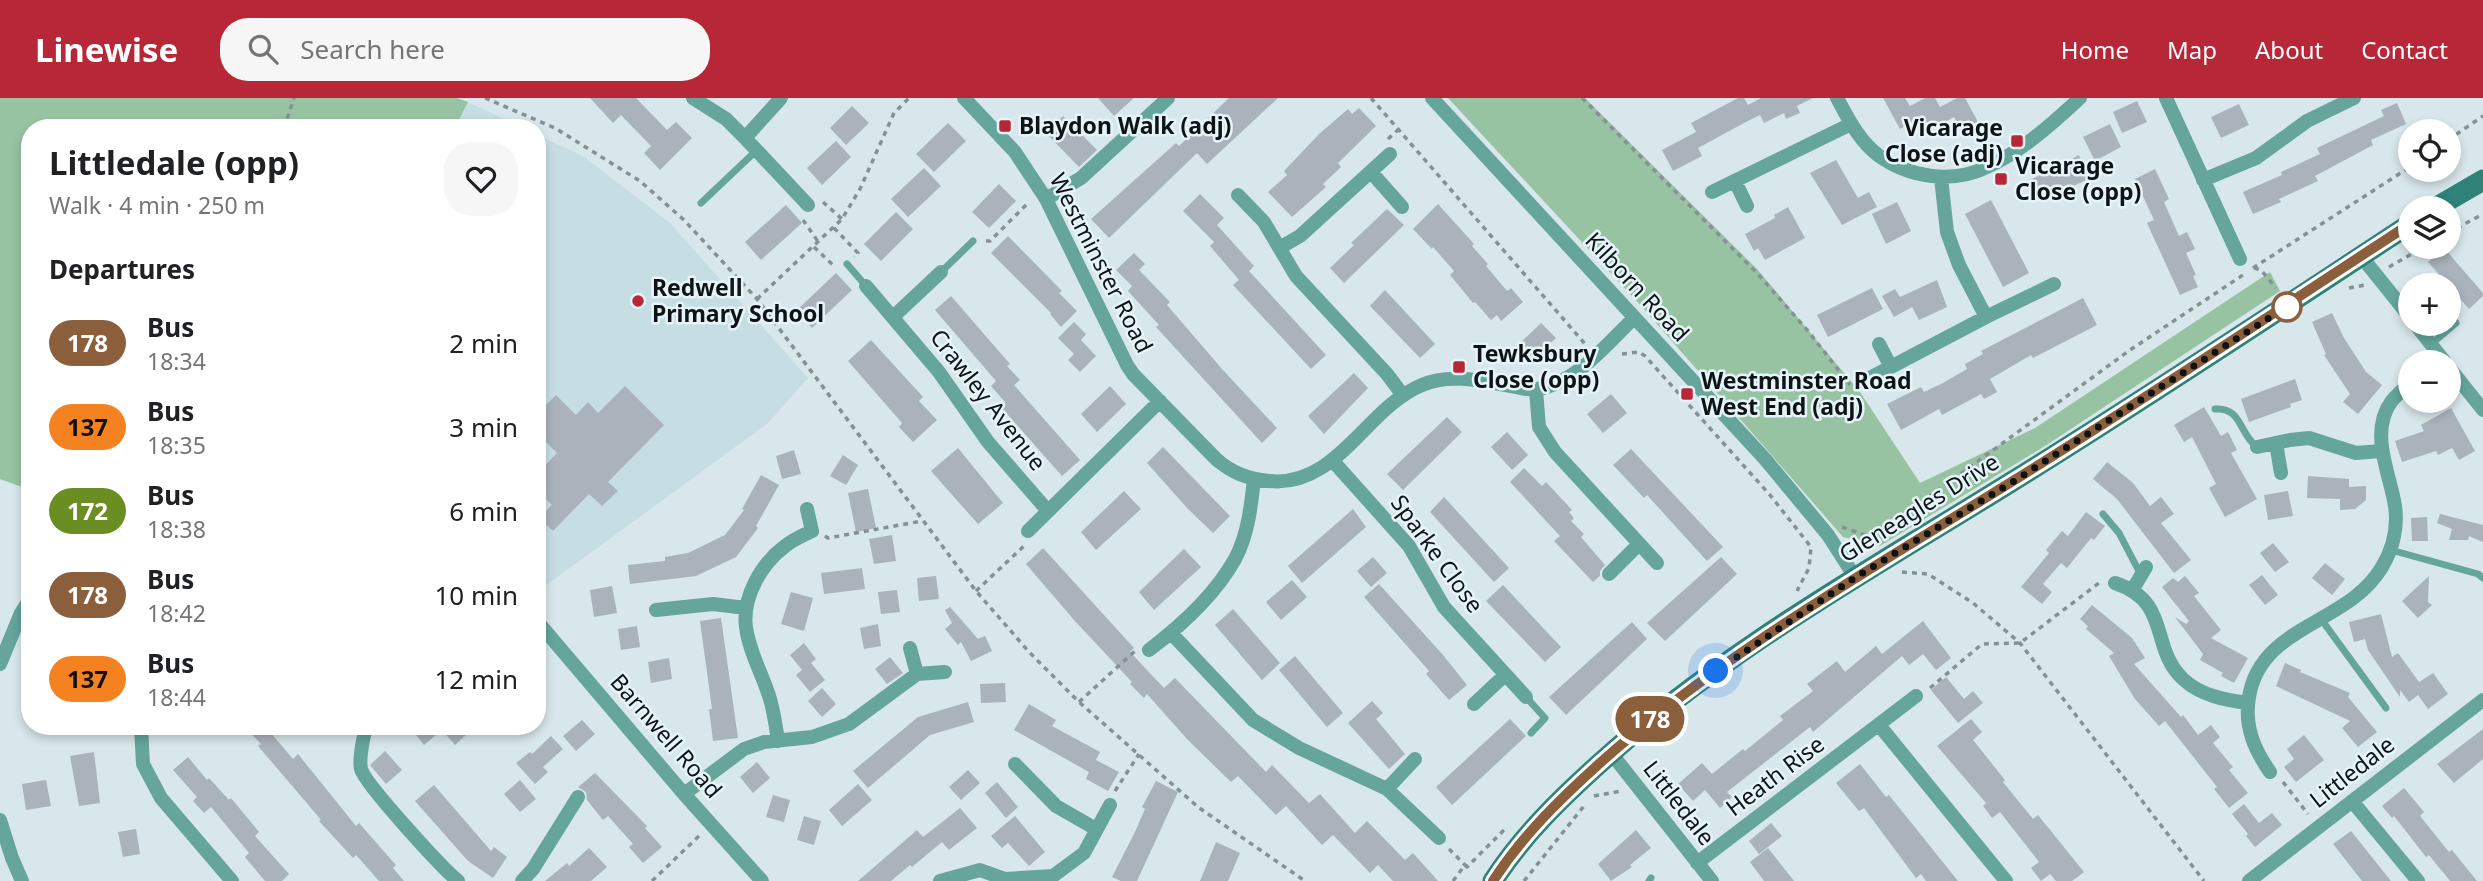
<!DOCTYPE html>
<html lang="en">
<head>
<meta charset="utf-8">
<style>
  body { margin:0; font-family:"Noto Sans",sans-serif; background:#f6f6f6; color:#202124; height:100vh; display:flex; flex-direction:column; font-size:26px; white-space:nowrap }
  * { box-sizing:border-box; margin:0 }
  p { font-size:23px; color:#757577 }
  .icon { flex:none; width:38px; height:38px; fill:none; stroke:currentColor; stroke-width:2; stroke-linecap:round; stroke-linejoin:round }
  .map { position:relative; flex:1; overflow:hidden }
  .drawer { position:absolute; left:21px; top:21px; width:525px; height:616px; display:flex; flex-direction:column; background:#fff; border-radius:28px; box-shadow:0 4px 10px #0003 }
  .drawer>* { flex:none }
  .badge { padding:0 14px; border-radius:23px; font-size:24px; line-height:46px }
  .fabs { position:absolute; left:2398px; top:21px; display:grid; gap:14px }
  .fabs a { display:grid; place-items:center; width:63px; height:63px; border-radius:50%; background:#fff; box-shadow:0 4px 10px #0003; font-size:35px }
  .you { position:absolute; width:35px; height:35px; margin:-18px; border:5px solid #fff; border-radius:50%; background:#1a73e8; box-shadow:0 0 0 10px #1a73e833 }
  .map>.badge { position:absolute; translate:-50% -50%; box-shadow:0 0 0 4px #fff }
  h2 { padding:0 28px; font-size:26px; line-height:63px }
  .round { display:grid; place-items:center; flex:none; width:74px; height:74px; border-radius:28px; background:#f6f6f6 }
  .overview { display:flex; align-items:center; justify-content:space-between; height:119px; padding:0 28px }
  h1 { font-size:33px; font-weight:700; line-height:52px }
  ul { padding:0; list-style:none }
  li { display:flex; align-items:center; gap:21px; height:84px; padding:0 28px }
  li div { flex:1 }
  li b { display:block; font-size:26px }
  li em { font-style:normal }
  li .badge { min-width:77px; font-weight:700; text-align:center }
  header { display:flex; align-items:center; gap:42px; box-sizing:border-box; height:98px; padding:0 35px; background:#b82738; color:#fff }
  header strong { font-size:33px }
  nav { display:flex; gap:38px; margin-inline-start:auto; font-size:24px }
  .search { width:490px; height:63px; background:#f6f6f6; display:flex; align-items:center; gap:18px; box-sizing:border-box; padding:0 24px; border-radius:28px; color:#757577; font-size:26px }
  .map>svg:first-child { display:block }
  .built { fill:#c6dde4 }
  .green { fill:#98c3a2 }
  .building { fill:#aab2bc }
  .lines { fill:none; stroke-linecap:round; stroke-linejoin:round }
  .path { stroke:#869194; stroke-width:3.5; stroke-dasharray:5 5; stroke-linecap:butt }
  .lane { stroke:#65a59c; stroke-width:7 }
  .street { stroke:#65a59c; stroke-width:14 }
  .secondary { stroke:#2e8278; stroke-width:21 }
  .line-casing { stroke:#fff; stroke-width:16 }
  .line { stroke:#8b5e3c; stroke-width:10 }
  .walk { stroke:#0e1315; stroke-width:7; stroke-dasharray:0 12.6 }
  .poi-dot { fill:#b82738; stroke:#e6f4f9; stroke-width:2.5 }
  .stop-dot { fill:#fff; stroke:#8b5e3c; stroke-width:3.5 }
  .labels { text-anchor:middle; stroke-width:5; stroke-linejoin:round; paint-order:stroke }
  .poi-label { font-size:23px; font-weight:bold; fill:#0e1315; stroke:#e6f4f9; text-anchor:start }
  .street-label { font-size:23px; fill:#0e1315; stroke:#e6f4f9 }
</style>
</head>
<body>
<header>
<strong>Linewise</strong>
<div class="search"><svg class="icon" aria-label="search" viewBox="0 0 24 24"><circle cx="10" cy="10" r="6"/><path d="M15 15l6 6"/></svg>Search here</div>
<nav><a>Home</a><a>Map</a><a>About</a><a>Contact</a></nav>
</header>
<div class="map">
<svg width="2483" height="783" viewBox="0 0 2483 783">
  <rect width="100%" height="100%" fill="#d8e7eb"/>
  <path class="built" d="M468,4L523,30H455Z
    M537,37L583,58L670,125L808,280L768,325L537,494Z"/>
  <path class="green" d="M0,0H457L468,4L455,30H30V392L0,381Z
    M1448,0H1585L1758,172L1860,294L1920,385L2035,330L2270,174L2280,193L2045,348L1880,448L1843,439L1643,210Z"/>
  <path class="building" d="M590,0H636L667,32L676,24L692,40L660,72L644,55L651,48L621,17L613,25Z
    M1098,0H1134L1114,18Z
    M1229,0H1278L1207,66L1197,55L1109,140L1091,121L1176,45L1179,48Z
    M1738,0H1744L1748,7L1761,0H1813L1797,8L1800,15L1786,21L1784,15L1764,25L1760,17L1744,25L1698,50L1702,58L1673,73L1662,52L1696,34L1691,25Z
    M1883,0H1905L1910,8L1925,0H1935L1940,9L1957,0H1965L1978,24L1961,33L1954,19L1931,32L1923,18L1900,31Z
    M2137,3L2147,24L2122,35L2113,14Z
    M2397,5L2406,26L2371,42L2373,47L2315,78L2318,83L2279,101L2281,104L2253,116L2243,94L2282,77L2281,74L2320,56L2317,50L2384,18L2381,12Z
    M2239,6L2249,27L2221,40L2211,19Z
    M852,8L869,25L846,47L830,30Z
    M1359,10L1376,28L1338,65L1341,69L1323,86L1326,89L1292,119L1268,94L1287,77L1284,73L1319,36L1348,11L1352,16Z
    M1063,18L1097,52L1079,69L1046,35Z
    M948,25L966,43L934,74L916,56Z
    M2110,26L2121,49L2095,63L2083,39Z
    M836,43L851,59L822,87L807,70Z
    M2079,57L2089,81L2039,103L2030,82Z
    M1836,62L1858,100L1869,94L1877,109L1842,127L1810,75Z
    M924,70L941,88L908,119L891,101Z
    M2155,71L2169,101L2164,104L2179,138L2187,134L2195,151L2186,155L2196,177L2193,178L2198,189L2180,197L2147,125L2154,122L2135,81Z
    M999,86L1016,103L989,130L972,114Z
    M1200,96L1224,120L1217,127L1254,168L1249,173L1326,257L1311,271L1233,187L1239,182L1210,148L1214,144L1183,113Z
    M1991,102L2029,175L2003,189L1965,116Z
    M1897,104L1911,133L1886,146L1872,116Z
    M1438,106L1474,146L1472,148L1488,166L1486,168L1507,193L1511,190L1523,204L1501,223L1497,217L1491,222L1475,204L1473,205L1450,177L1454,173L1433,149L1432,151L1413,131Z
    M786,107L802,125L761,162L745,144Z
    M1788,109L1805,140L1765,162L1758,150L1754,153L1745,136L1775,120L1774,117Z
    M1387,111L1404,127L1344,185L1330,170L1354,147L1351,145Z
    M896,114L913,131L881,163L864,146Z
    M1008,138L1062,193L1059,195L1077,213L1061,229L1050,216L1051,215L991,155Z
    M2444,150L2483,195V198L2469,211L2428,164Z
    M1134,155L1145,166L1139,172L1170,204L1167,207L1222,271L1277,330L1262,345L1156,229L1159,227L1128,193L1132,188L1116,172Z
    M836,175L852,192L812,230L796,213Z
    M1937,182L1947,209L1919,222L1912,209L1894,219L1882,198L1895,191L1900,199Z
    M1872,190L1883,211L1828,239L1817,217Z
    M1385,192L1435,246L1420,260L1370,208Z
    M951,198L1010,266L1007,268L1020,282L1014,287L1080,362L1062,378L1000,308L1005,304L991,288L996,283L935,212Z
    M2083,200L2097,227L2033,260L2031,257L1990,281L1997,294L1984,301L1981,296L1942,317L1939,311L1901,332L1887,306L1921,289L1924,294L1943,285L1967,271L1965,266L1983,256L1981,253Z
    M2332,215L2344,240L2366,274L2382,287L2358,316L2343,304L2350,296L2324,257L2326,256L2312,224Z
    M1074,224L1086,236L1081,242L1096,258L1080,274L1068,262L1074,256L1058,240Z
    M1541,225L1556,240L1532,263L1518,247Z
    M871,242L923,299L919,303L937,322L913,344L899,329L902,325L848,263Z
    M1354,275L1368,290L1324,336L1308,318Z
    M2295,281L2302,302L2290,306L2291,309L2249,324L2241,301Z
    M625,288L664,327L608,384L618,393L602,408L589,396L553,433L539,420L552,407L537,392V376L557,355L537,335V316L556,297L576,317L588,304L598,315Z
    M1110,288L1126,306L1097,334L1081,316Z
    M1611,296L1627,315L1603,335L1587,316Z
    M2204,309L2221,338L2228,334L2237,352L2231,355L2257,401L2225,419L2209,390L2216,386L2192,339L2184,344L2174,327Z
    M2451,310L2475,353L2459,362L2452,350L2438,357L2436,353L2402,364L2395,343L2424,333L2421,327Z
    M1447,319L1462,334L1403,392L1387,376Z
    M1507,334L1528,357L1512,372L1491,349Z
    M1163,349L1230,418L1213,435L1188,411L1147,365Z
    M958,350L1003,405L978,426L931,373Z
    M1631,351L1723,449L1707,463L1647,397L1644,400L1613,367Z
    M794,352L801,376L782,381L776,358Z
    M843,357L858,367L846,387L830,378Z
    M2107,364L2133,385L2150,408L2161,399L2174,416L2161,425L2191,462L2174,475L2117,401L2093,381Z
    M1524,370L1542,388L1546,384L1572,412L1569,414L1574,420L1571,423L1584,436L1581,439L1605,467L1600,473V478L1593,484L1554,443L1560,438L1510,384Z
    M761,377L779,387L756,428L758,430L736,459L696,478L630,486L628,467L665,463V459L688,455L725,437L744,412L742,411Z
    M2308,378L2349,381V389L2366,388V402L2355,411L2340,412V401L2307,400Z
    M868,391L876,430L856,434L848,395Z
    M1124,393L1141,411L1096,452L1081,434Z
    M2288,393L2293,418L2268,422L2264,397Z
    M1444,399L1509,470L1494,484L1430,414Z
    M1353,411L1366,429L1302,485L1288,468Z
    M2086,414L2105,428L2094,442L2091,440L2067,470L2061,465L2043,486L2052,494L2042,506L2021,489L2049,455L2046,452L2062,433L2068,438Z
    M2440,416L2483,427V444L2469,438L2468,442H2449L2452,431L2437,425Z
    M2427,419L2428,443H2412L2411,420Z
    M892,437L896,463L874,466L869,441Z
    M2273,445L2289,464L2275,474L2260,455Z
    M1043,450L1134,550L1130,554L1164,590L1175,580L1266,674L1272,667L1309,705L1320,696L1355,735L1367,723L1405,762L1413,755L1438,783H1393L1378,767L1370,775L1333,737L1322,747L1286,708L1276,717L1238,678L1231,684L1187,641L1147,596L1144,600L1130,586L1132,584L1074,522L1026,466Z
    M1184,451L1201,469L1154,512L1139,494Z
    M1373,459L1387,475L1371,489L1357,473Z
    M1721,459L1737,476L1665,543L1647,525Z
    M2325,465L2345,481L2332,497L2312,480Z
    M862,470L865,491L824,496L821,475Z
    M2262,477L2278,497L2265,507L2249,487Z
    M936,478L939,501L919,503L917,480Z
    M2185,478L2199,495L2194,498L2221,532L2211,540L2248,560L2234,585L2221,578L2223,575L2200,562L2203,556L2175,519L2186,526L2189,523L2162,489L2173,480L2178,484Z
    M2429,478L2428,504L2432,507L2418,520L2402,503Z
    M1292,482L1307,499L1281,522L1266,504Z
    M1379,486L1443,557L1467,587L1449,602L1426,576L1429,573L1364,499Z
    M1503,487L1561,549L1545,564L1486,503Z
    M612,488L617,515L594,519L590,492Z
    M897,492L900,514L881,516L878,494Z
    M791,494L813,500L804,533L781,526Z
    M2092,507L2132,540L2145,560L2134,566L2181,619L2183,617L2198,637L2211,627L2220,639L2213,645L2233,669L2229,672L2248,695L2229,710L2214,691L2217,689L2165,623L2159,628L2135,601L2109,558L2114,555L2086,531L2088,528L2080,521Z
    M950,509L978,541L985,538L992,553L971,563L961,544L958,547L945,531L952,525L945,512Z
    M1233,511L1280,565L1262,582L1215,527Z
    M2381,516L2392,559L2398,555L2419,584L2433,575L2448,596L2428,611L2418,597L2409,604L2400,592V599L2368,552L2365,541L2354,544L2349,524Z
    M721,520L738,640L713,643L709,611H712L700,523Z
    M1923,523L1951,560L1936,572L1923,556L1909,567L1902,558L1813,634L1810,629L1727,694L1732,699L1720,710L1705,692L1693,703L1678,686L1702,665L1712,676L1743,651L1745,653L1783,622L1780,618L1813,593L1807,586L1837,563L1845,574L1876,548L1882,556Z
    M1632,524L1647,541L1566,617L1549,599Z
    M878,526L881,548L864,551L860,530Z
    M637,528L640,549L621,552L618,531Z
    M804,545L816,561L811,565L825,582L810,594L796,577L802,572L790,557Z
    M1295,558L1343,615L1327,629L1279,572Z
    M890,559L903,575L887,586L875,571Z
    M669,560L672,581L651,585L648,564Z
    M2285,565L2301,572L2300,574L2350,595L2348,599L2377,634L2358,649L2342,630L2350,623L2276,588Z
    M1946,579L1964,601L1973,593L1983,605L1958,625L1931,592Z
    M1005,585L1006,604L981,605L980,586Z
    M822,590L836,606L822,619L808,603Z
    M1372,603L1383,615L1376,621L1405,656L1389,671L1348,625Z
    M968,604L974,624L930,637L868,690L853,673L918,619Z
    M1029,606L1056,622L1052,628L1100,654L1096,662L1119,674L1108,693L1086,681L1089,674L1014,632Z
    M1510,621L1526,638L1452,707L1436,689Z
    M1971,621L1982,634L1973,642L2005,682L2003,684L2033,721L2038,717L2084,774L2072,783H2056L2050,776L2041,783L2031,770L2039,764L2000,714L1992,720L1983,708L1986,705L1937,648Z
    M582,622L595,636L576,653L563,638Z
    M244,628H265L293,661L298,656L356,728L359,725L380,749L396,767L393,770L404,783H379L356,757L353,760L319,723L321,722L305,703L258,648L261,646Z
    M409,628H476L455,647L442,632L424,647Z
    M2483,631V661L2454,685L2437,666Z
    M2304,637L2324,662L2296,684L2284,669L2294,661L2287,651Z
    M551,638L563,651L543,669L548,674L535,686L516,665L530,654L532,656Z
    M385,653L402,672L386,686L370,667Z
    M94,654L100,705L79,708L70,658Z
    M188,659L207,682L209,680L229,702L231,700L259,734L255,738L289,776L282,783H265L245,759L249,755L211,709L204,715L193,703L197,699L173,672Z
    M757,664L770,680L753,695L740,679Z
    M1860,666L1886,699L1889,697L1958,783H1926L1921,776L1916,780L1864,710L1859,713L1836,685Z
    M968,672L980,685L961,702L949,689Z
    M595,675L647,728L645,730L662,749L643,765L629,749L633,746L608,718L603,722L587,702L586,694L578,689Z
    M46,682L51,708L26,712L22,686Z
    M520,682L536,701L520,714L504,696Z
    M1156,683L1178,694L1137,783H1121L1112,779L1135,734L1145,711L1142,709Z
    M997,684L1018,709L1006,720L985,695Z
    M858,686L872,702L842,728L829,712Z
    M434,687L491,753L494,749L507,759L493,780L468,763L415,703Z
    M2404,690L2424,714L2420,718L2449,754L2452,752L2477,783H2450L2429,757L2426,759L2394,718L2392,720L2382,708Z
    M773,697L790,702L784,724L766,719Z
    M2244,706L2259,725L2272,715L2282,727L2255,749L2246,738L2248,736L2232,716Z
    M960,710L977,730L949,752L942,744L912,769L910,767L891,783H858L917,732L923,739Z
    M804,718L821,723L814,747L797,742Z
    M1015,718L1045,754L1029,768L1008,745L1002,750L991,738Z
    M1771,725L1782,738L1759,756L1749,743Z
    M136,731L140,756L123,759L118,734Z
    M1636,732L1651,750L1630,767L1632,769L1611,783L1598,766Z
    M2351,733L2391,783H2362L2333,746Z
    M1216,744L1240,755L1228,783H1200Z
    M589,750L607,769L591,783H545L567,765L569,768Z
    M1768,750L1794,783H1764L1750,764Z"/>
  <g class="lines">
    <path class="path" d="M485,0L555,30L640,83L684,122L757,201L976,493L1030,555L1079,604L1198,709L1305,783
      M1371,0L1586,247
      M1582,0L1756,174L1808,233L1850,287
      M284,30L294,0
      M1388,41L1399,31
      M2448,42L2483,18
      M823,104L842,121
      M803,122L819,145
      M834,130L858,155L854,159
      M2448,135L2483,116
      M986,143H990L1029,104
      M814,149L834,168
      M2389,169L2424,149
      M2253,170L2410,69
      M2254,170L2261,172L2276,190
      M2349,190L2365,187
      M757,201L842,121L860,91L894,15L909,0
      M1622,256L1639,254L1645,258L1770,397L1811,449L1809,470L1797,493
      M1842,429L1868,438L1881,434L2130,252L2243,177
      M825,438L828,440L922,423
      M1902,474L1928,476L1973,505L2020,545L2204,783
      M976,493L1025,447
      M1930,590L1982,546L2020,545L2099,485
      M1079,604L1135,553
      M2283,684L2308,716
      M1115,693L1139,656
      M1594,698L1621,693
      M1449,751L1465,767
      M652,783L701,736
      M1453,783L1465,767L1467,769L1504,732
      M1524,783L1584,708"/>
    <path class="lane" d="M701,105L757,52
      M847,166L866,188
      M941,174L973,143
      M2431,246L2456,225L2448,213
      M2215,311C2242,309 2239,336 2257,349
      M2103,416L2119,435L2141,477
      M2391,452L2478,476L2483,480
      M2321,521L2386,610
      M1526,599L1545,620L1531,635
      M1649,783L1651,780"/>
    <path class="street" d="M693,0L726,21L745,40L808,107
      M964,0L1015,54L1046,101L1127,267L1133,276L1216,361C1232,375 1248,381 1269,383C1337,390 1366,310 1422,287C1449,275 1482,283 1511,288C1519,289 1529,293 1537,291C1575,286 1607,246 1634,220
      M1432,0L1765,361L1828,437L1855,479
      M1837,0C1848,20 1859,43 1878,57C1908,79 1951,86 1985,70C2022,53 2051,27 2080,0
      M2166,0L2240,161
      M745,40L781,0
      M1371,74L1402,109
      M1941,80L1947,134L1959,167L1986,219
      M2203,82L2256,60L2307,23L2354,0
      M1735,83L1747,108
      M1712,94L1851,26
      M1238,97L1264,124L1296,178L1387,276L1402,296
      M1046,101L1081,80L1168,0
      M1281,149L1300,138L1390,56
      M2361,158L2410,219
      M866,188L939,274L988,344L1048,413
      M893,219L941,174
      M2415,226L2445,264
      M1879,246L1891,269
      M2448,268L2483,312
      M1866,282L1986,219L2054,186
      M1536,292L1539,329L1555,354L1657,465
      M2276,345L2281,375
      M2257,349L2290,342L2309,340L2356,355L2381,353
      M1332,362L1409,448L1444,509L1526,599
      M1028,433L1160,303
      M1609,476L1639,446
      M2115,485C2172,504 2149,549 2183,581C2201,598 2226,602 2248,605
      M2133,491L2146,469
      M656,512L713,506L746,510
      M537,523L684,696L762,783
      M1171,535L1253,622L1299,650L1387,691L1439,740
      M910,550L917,576
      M1149,552C1182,527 1215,497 1235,461C1248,437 1251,408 1254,381
      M0,566L21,515L30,501
      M1474,606L1505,577
      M1879,627L2006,783
      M141,628L143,666L161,700L232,783
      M368,628C363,634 359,663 361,671C365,686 442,770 458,783
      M778,643C776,629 774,614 770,601C763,577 749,554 746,529C742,500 761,466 784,449C792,442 802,438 812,433L807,411
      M1611,655L1712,783
      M1015,666L1056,708L1096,731
      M2270,674C2254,651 2244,628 2249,599C2261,526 2348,527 2382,469C2393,451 2398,429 2395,408C2390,375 2369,335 2391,304C2396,297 2404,291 2410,285
      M1387,691L1415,661
      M684,696L744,651L764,644L812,639L849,626L917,576L945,574
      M2352,703L2418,783
      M0,722L12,760L22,783
      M1697,765L1916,598
      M522,783L533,771L578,699
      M940,783L980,772L1005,781L1053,778L1084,755L1110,707
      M2249,783L2483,602"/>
    <path class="secondary" d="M2435,110L2483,82
      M1493,783C1522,738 1560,701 1600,665C1722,554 1868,473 2008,386C2144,302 2276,214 2410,126"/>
  </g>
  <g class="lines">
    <defs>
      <path id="line" d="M1493,783C1522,738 1560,701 1600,665C1723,555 1868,473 2008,386C2144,302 2276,213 2410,126"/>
    </defs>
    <use href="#line" class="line-casing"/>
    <use href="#line" class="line"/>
    <path class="walk" d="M1716,573L1856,479L2011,385L2289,207L2287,209"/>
  </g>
  <g class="poi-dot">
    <rect x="998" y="21" width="14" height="14" rx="3.5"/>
    <rect x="2010" y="36" width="14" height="14" rx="3.5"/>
    <rect x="1994" y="74" width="14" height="14" rx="3.5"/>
    <circle cx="638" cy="203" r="7"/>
    <rect x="1452" y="262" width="14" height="14" rx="3.5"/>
    <rect x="1680" y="289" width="14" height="14" rx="3.5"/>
  </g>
  <circle class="stop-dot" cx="2287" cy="209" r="14"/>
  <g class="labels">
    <g class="poi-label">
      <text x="1019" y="36">Blaydon Walk (adj)</text>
      <text x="2003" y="38" text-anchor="end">Vicarage<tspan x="2003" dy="26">Close (adj)</tspan></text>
      <text x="2015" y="76">Vicarage<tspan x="2015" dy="26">Close (opp)</tspan></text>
      <text x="652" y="198">Redwell<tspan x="652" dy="26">Primary School</tspan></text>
      <text x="1473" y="264">Tewksbury<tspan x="1473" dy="26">Close (opp)</tspan></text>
      <text x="1701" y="291">Westminster Road<tspan x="1701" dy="26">West End (adj)</tspan></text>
    </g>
    <g class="street-label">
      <text transform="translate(1101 165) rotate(63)" y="8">Westminster Road</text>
      <text transform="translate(1637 189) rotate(47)" y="8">Kilborn Road</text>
      <text transform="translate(988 302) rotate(52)" y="8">Crawley Avenue</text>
      <text transform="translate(1919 410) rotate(-32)" y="8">Gleneagles Drive</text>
      <text transform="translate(1437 456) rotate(54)" y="8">Sparke Close</text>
      <text transform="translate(666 638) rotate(49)" y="8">Barnwell Road</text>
      <text transform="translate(2352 674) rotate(-38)" y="8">Littledale</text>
      <text transform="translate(1775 678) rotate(-37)" y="8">Heath Rise</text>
      <text transform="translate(1679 705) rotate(52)" y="8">Littledale</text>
    </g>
  </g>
</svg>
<div class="fabs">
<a><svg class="icon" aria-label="locate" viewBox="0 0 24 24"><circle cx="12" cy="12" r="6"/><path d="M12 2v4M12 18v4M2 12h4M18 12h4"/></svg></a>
<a><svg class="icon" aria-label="layers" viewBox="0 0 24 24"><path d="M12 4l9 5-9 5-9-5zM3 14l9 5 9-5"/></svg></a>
<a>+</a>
<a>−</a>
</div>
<div class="you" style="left:1716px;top:573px"></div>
<b class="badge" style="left:1650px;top:621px;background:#8b5e3c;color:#fff">178</b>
<section class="drawer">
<div class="overview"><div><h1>Littledale (opp)</h1><p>Walk · 4 min · 250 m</p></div><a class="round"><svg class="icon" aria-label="heart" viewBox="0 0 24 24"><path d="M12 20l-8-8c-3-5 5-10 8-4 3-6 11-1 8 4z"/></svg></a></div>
<h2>Departures</h2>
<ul>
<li><span class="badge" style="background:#8b5e3c;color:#fff">178</span><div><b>Bus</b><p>18:34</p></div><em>2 min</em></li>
<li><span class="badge" style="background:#f58220;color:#111">137</span><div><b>Bus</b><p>18:35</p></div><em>3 min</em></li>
<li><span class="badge" style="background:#6b8e23;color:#fff">172</span><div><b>Bus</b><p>18:38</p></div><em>6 min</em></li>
<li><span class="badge" style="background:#8b5e3c;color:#fff">178</span><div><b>Bus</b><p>18:42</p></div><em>10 min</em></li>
<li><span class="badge" style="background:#f58220;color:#111">137</span><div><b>Bus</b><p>18:44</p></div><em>12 min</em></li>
</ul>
</section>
</div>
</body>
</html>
